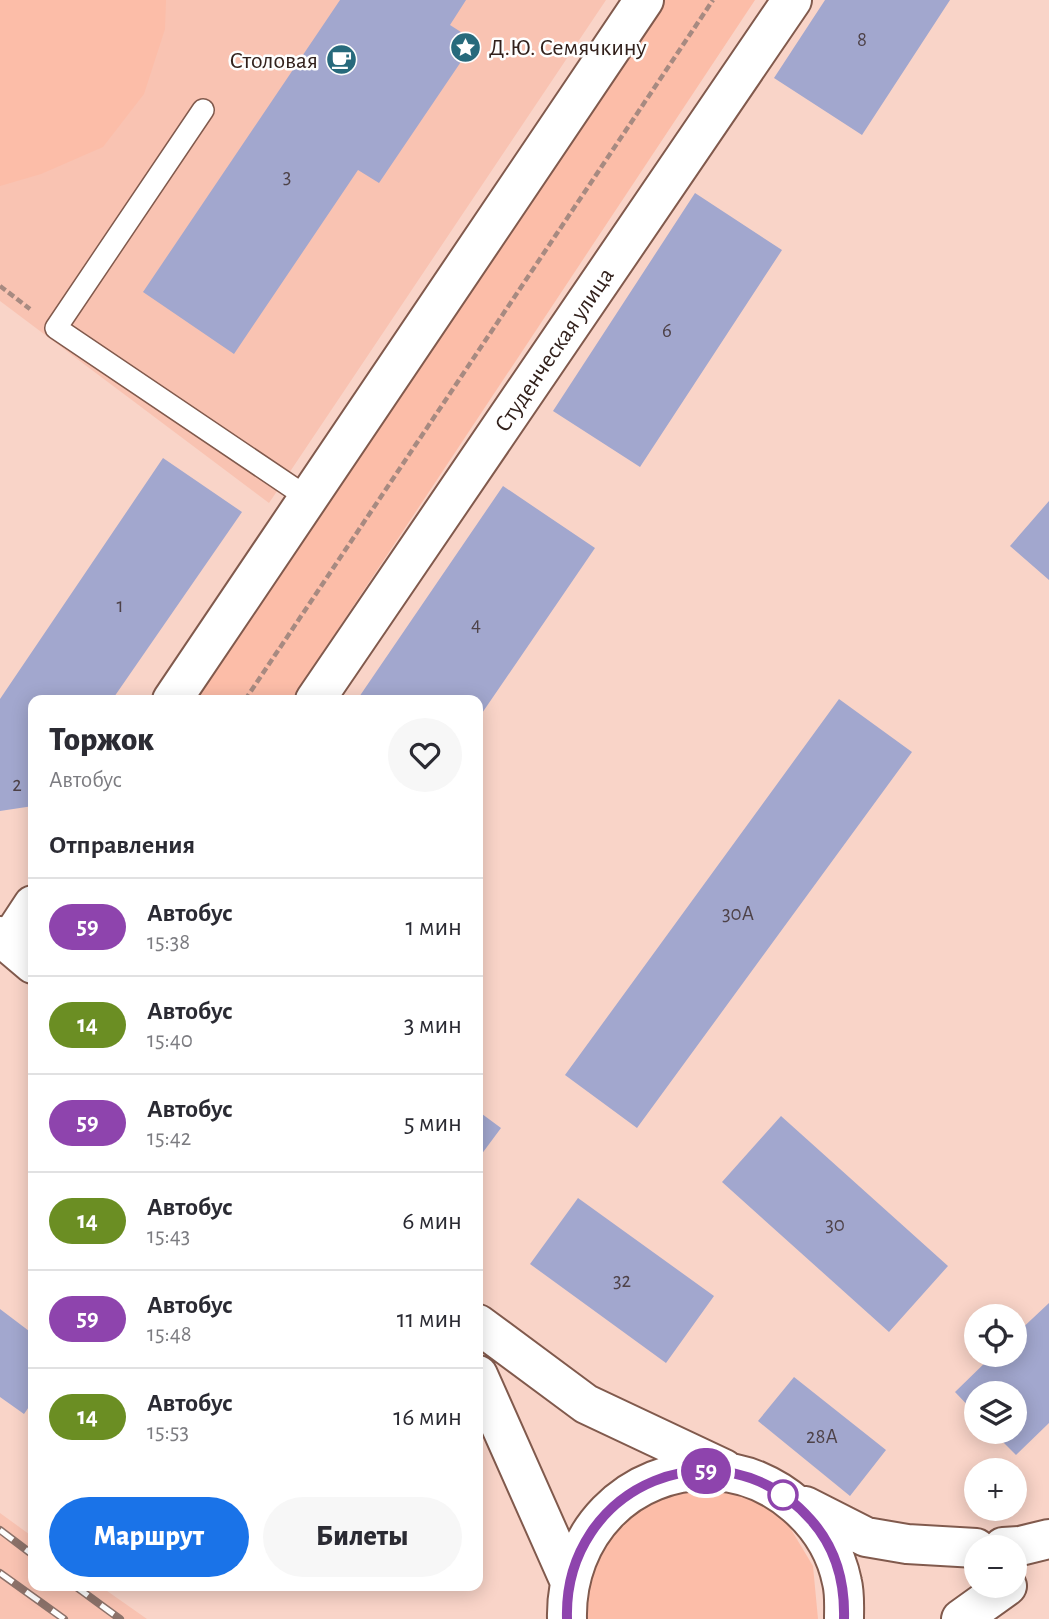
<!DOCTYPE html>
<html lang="ru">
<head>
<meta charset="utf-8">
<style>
  body { margin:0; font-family:"Alegreya Sans",sans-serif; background:#f7f7f7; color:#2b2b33; height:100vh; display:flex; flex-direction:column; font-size:26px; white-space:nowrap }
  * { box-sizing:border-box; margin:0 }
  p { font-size:23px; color:#7c7c81 }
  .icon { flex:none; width:38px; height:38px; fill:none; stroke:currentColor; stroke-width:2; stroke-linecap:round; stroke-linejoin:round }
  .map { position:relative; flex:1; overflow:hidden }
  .drawer { position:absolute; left:28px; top:695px; width:455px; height:896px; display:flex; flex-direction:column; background:#fff; border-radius:14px; box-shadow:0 4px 18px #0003 }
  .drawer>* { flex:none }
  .badge { padding:0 14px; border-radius:23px; font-size:24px; line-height:46px }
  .buttons { position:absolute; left:964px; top:1304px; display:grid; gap:14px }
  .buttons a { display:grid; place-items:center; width:63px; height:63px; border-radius:50%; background:#fff; box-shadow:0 4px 18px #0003; font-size:35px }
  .map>.badge { position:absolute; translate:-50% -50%; box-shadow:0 0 0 4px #fff }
  h2 { padding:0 21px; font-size:26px; line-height:63px }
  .round { display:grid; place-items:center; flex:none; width:74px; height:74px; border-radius:37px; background:#f7f7f7 }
  .overview { display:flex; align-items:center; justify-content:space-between; height:119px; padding:0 21px }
  h1 { font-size:33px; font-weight:800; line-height:52px }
  .button { display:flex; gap:14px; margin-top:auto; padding:14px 21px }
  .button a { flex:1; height:80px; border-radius:42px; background:#1a73e8; color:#fff; font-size:28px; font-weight:800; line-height:80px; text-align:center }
  .button a+a { background:#f7f7f7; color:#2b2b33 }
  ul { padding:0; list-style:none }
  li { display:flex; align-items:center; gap:21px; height:98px; padding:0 21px; border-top:2px solid #e1e1e2 }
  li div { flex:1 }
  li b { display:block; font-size:26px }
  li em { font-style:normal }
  li .badge { min-width:77px; font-weight:700; text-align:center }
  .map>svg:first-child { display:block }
  .built { fill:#f9c3b2 }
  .green { fill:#fcbda8 }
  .building { fill:#a2a7ce }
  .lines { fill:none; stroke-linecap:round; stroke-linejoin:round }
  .service-casing { stroke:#815a4d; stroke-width:24 }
  .minor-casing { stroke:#815a4d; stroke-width:42 }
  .tertiary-casing { stroke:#815a4d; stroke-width:42 }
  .path { stroke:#a78a81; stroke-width:4.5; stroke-dasharray:7 3.5; stroke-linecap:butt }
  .service { stroke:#fff; stroke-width:21 }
  .minor { stroke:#fff; stroke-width:38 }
  .tertiary { stroke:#fff; stroke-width:38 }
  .rail-casing { stroke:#8c726a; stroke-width:8 }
  .rail { stroke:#fefefe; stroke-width:5; stroke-dasharray:16; stroke-linecap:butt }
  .line-casing { stroke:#fff; stroke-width:16 }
  .line { stroke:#8e44ad; stroke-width:10 }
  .stop-dot { fill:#fff; stroke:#8e44ad; stroke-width:3.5 }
  .labels { text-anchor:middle; stroke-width:5; stroke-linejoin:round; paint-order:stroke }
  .number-label { font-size:21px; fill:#4e4248 }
  .poi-label { font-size:24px; fill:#32211c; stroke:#fefefe; text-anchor:start }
  .street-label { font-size:24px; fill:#32211c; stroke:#fefefe }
</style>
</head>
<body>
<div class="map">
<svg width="1049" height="1619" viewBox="0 0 1049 1619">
  <rect width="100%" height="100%" fill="#f9d4c8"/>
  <path class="built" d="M0,0H606L269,503L0,301Z
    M0,1513L33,1537V1586H100L147,1619H0Z"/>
  <path class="green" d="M0,0H166L165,29L144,94L103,147L41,174L0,186Z
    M658,0H755L291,700H188Z
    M690,1485L742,1492L786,1521L813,1566L818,1619H587L584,1588L603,1539L640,1502Z"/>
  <path class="building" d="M340,0H466L450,25L475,41L379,183L358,170L234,354L143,292Z
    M825,0H950L862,135L774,78Z
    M695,193L782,250L640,467L553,411Z
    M163,458L242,512L112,700H33V806L0,811V699Z
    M503,486L595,548L478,719V700H357Z
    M1049,501V580L1010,546Z
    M839,699L912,752L637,1128L565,1075Z
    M478,1111L501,1128L478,1159Z
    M781,1116L948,1266L889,1332L722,1182Z
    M578,1198L714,1296L666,1363L530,1264Z
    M1049,1303V1423L1016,1455L993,1432H1015V1393H976V1414L955,1392L994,1354H1015V1335Z
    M0,1309L33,1334V1401L24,1414L0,1397Z
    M794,1377L886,1450L850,1496L758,1421Z"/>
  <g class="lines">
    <defs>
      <path id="service" d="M203,110L56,328L308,498"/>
      <g id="minor">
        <path d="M172,700L644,0"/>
        <path id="s1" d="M315,700L792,0"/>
        <path d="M8,943L33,905"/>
      </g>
      <path id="tertiary" d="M0,936L33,964
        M478,1324L586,1404L724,1469
        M478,1375L570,1582
        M805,1506L866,1537L907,1544L976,1548
        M1003,1547L1020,1546L1049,1539
        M567,1619C565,1535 628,1467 714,1471C775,1474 830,1522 842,1582C845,1594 844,1607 844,1619
        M961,1619L1007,1586"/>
    </defs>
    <use href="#service" class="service-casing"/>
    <use href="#minor" class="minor-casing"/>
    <use href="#tertiary" class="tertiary-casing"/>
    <path class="path" d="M0,286L30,309
      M245,700L713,0"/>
    <use href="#service" class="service"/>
    <use href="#minor" class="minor"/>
    <use href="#tertiary" class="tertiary"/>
    <defs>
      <path id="rail" d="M0,1530L33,1555
        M0,1573L64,1619
        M75,1586L120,1619"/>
    </defs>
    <use href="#rail" class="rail-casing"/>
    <use href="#rail" class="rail"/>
  </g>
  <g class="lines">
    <defs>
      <path id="line" d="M567,1619C563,1485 722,1418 811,1520C836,1548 845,1583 844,1619"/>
    </defs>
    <use href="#line" class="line-casing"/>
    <use href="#line" class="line"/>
  </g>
  <defs>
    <symbol id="sight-disc" viewBox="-11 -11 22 22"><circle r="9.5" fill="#276a7c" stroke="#fefefe"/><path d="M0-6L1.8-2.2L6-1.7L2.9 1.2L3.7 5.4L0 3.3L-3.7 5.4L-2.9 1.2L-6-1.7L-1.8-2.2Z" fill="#fff"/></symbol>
    <symbol id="cafe-disc" viewBox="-11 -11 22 22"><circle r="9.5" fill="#276a7c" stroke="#fefefe"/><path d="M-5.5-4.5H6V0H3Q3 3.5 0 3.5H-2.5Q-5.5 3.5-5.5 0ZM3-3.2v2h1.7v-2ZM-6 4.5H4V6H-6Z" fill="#fff"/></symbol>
  </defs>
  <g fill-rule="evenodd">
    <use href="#sight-disc" x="448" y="30" width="35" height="35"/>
    <use href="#cafe-disc" x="324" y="42" width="35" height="35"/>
  </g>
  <circle class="stop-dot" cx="783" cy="1495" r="14"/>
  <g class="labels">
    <g class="number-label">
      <text x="862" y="46">8</text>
      <text x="287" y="183">3</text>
      <text x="667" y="337">6</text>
      <text x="120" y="612">1</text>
      <text x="476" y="631">4</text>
      <text x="17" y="791">2</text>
      <text x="738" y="920">30А</text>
      <text x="835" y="1231">30</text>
      <text x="622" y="1287">32</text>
      <text x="822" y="1443">28А</text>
    </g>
    <g class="poi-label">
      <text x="489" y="55">Д.Ю. Семячкину</text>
      <text x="318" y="68" text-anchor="end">Столовая</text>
    </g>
    <g class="street-label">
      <text dy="8" stroke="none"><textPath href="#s1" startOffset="424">Студенческая улица</textPath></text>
    </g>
  </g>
</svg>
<div class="buttons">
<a><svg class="icon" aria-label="locate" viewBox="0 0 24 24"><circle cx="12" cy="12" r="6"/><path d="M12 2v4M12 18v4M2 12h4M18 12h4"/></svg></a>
<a><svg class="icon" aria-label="layers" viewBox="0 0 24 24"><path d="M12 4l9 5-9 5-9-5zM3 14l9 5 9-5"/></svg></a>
<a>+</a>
<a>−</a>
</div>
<b class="badge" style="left:706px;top:1471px;background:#8e44ad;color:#fff">59</b>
<section class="drawer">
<div class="overview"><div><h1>Торжок</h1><p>Автобус</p></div><a class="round"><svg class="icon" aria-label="heart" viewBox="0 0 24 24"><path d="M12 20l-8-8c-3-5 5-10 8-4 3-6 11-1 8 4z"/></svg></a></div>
<h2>Отправления</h2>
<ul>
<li><span class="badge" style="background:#8e44ad;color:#fff">59</span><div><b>Автобус</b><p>15:38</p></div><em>1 мин</em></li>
<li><span class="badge" style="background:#6b8e23;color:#fff">14</span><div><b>Автобус</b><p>15:40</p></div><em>3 мин</em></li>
<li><span class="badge" style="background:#8e44ad;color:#fff">59</span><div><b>Автобус</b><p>15:42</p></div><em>5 мин</em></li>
<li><span class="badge" style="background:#6b8e23;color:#fff">14</span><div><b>Автобус</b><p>15:43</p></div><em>6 мин</em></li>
<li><span class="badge" style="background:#8e44ad;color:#fff">59</span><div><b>Автобус</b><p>15:48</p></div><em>11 мин</em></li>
<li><span class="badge" style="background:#6b8e23;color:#fff">14</span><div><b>Автобус</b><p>15:53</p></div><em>16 мин</em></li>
</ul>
<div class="button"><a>Маршрут</a><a>Билеты</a></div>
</section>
</div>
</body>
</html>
